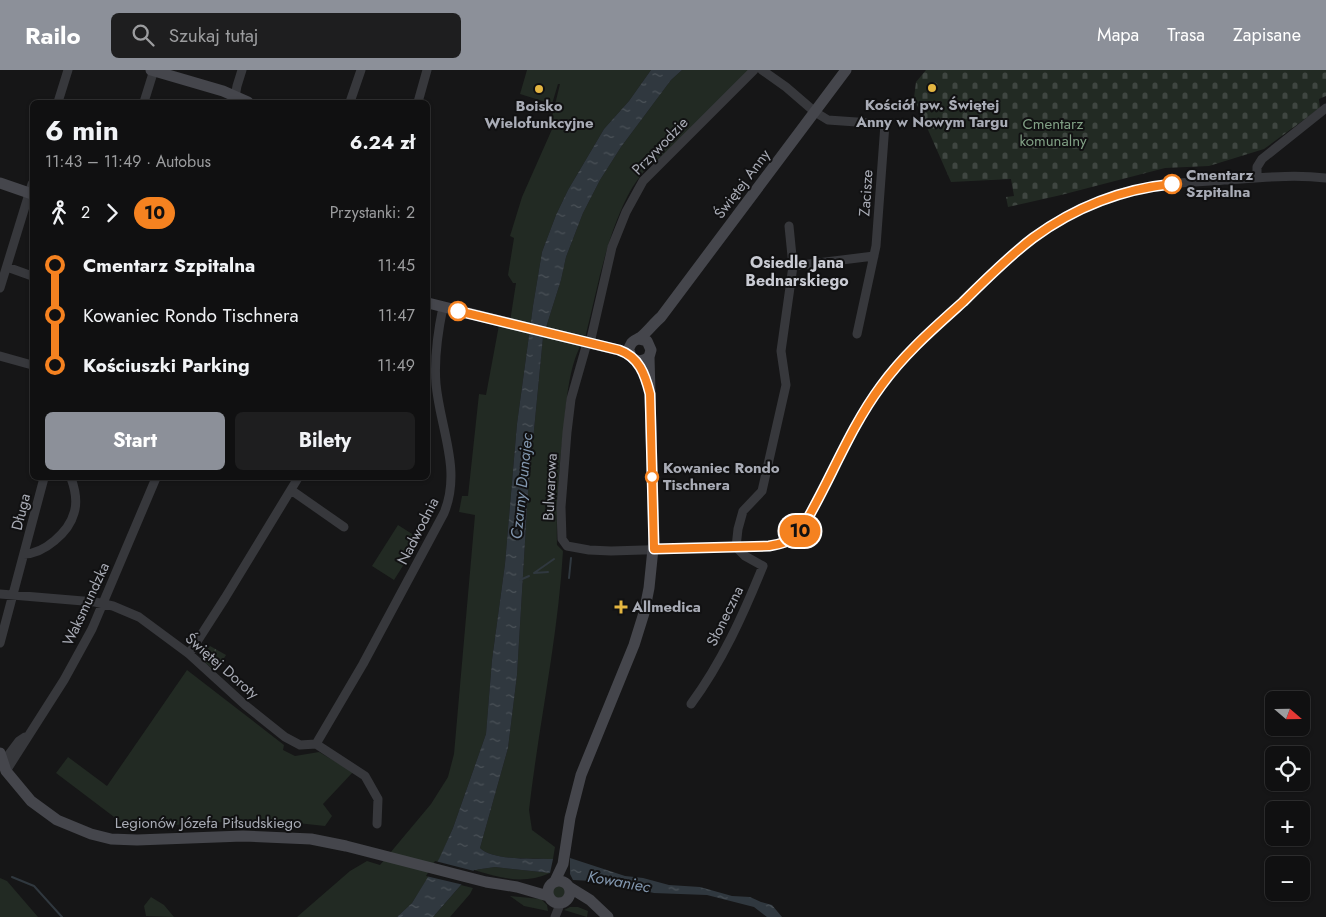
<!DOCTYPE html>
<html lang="pl">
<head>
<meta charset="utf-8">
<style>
  body { margin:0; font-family:Jost,sans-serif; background:#1e1e1f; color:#f1f3f6; height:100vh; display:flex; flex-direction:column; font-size:19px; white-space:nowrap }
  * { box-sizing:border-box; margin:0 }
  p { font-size:16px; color:#9c9d9f }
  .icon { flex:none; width:28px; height:28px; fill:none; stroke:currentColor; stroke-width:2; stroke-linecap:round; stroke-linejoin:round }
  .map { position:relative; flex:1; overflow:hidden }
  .side { position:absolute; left:30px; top:30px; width:400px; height:380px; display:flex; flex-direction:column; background:#101011; border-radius:8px; box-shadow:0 1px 4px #0004,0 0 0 1px #303031 }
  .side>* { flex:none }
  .badge { padding:0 10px; border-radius:16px; font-size:18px; line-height:32px }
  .needle { width:32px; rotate:110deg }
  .buttons { position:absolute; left:1265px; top:621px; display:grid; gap:10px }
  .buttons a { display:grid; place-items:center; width:45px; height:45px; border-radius:8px; background:#101011; box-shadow:0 1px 4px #0004,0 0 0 1px #303031; font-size:25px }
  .map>.badge { position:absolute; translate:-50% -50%; box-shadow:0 0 0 2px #fff }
  .legs { display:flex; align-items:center; gap:8px; height:55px; padding:0 15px; font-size:16px }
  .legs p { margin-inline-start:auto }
  .head { display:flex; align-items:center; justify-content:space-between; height:85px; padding:0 15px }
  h1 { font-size:28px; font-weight:700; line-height:38px }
  .action { display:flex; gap:10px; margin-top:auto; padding:10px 15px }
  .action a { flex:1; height:58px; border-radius:8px; background:#8c9099; color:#fff; font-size:20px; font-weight:700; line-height:58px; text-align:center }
  .action a+a { background:#1e1e1f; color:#f1f3f6 }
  ul { padding:0 15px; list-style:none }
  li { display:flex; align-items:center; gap:18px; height:50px; font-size:19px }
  li i { display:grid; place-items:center; width:8px; height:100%; margin:0 6px; background:currentColor }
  li i::after { content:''; width:12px; height:12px; margin:-6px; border:4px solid; border-radius:50%; background:#101011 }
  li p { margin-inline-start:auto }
  li:first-child i { background:linear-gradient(#0000 50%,currentColor 0) }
  li:last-child i { background:linear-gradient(currentColor 50%,#0000 0) }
  header { display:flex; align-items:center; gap:30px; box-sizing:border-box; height:70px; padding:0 25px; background:#8c9099; color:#fff }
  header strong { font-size:24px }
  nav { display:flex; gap:28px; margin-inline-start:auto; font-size:18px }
  .search { width:350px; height:45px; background:#1e1e1f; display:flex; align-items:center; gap:12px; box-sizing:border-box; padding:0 18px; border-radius:8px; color:#9c9d9f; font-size:19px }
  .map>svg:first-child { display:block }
  .grass { fill:#222a23 }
  .cemetery { fill:url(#cemetery-stones) }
  .park { fill:url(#park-crowns) }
  .water { fill:url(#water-ripples) }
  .pier { fill:#161617 }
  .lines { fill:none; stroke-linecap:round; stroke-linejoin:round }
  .stream { stroke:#30383f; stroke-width:2 }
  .street { stroke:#37383c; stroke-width:9 }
  .secondary { stroke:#45464c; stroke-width:11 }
  .line-1-casing { stroke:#fff; stroke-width:11 }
  .line-1 { stroke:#f58220; stroke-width:8 }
  .poi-dot { fill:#e4b641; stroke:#111112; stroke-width:2 }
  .stop-1-dot { fill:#fff; stroke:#f58220; stroke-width:2.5 }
  .labels { text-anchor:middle; stroke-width:4; stroke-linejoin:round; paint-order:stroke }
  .poi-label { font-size:15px; font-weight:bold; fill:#a9acb6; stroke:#111112 }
  .park-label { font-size:15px; fill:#81a085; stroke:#111112 }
  .street-label { font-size:15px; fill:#a9acb6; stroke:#111112 }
  .stop-label { font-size:15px; font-weight:bold; fill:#a9acb6; stroke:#111112; text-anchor:start }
  .neighbourhood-label { font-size:16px; font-weight:bold; fill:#c9cbd3; stroke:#111112 }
  .water-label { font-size:16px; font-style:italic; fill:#8297af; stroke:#111112 }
</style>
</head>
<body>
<header>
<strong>Railo</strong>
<div class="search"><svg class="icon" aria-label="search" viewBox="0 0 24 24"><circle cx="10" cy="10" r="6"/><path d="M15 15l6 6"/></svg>Szukaj tutaj</div>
<nav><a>Mapa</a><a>Trasa</a><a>Zapisane</a></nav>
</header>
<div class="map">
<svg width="1326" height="847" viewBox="0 0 1326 847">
  <defs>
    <pattern id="cemetery-stones" width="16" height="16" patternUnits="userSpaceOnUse" patternTransform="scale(1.25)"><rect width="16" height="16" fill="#222a23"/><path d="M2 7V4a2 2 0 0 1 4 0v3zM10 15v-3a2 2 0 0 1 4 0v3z" fill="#3f4641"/></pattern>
    <pattern id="park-crowns" width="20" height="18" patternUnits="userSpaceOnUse" patternTransform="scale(1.25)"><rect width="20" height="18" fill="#222a23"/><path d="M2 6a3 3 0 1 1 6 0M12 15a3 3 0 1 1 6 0" fill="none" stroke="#3f4641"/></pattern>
    <pattern id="water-ripples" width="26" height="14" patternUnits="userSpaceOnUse" patternTransform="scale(1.25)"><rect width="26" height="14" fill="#30383f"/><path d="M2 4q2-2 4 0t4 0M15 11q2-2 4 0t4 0" fill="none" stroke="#4b5258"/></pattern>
  </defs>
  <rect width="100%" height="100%" fill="#161617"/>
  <path class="grass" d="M527,0H651L629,31L604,59L568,120L556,145L542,182L533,236L517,354L505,494L492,590L486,664L453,758L439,790L412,833L397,847H297L350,801L367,791L380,795L431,734L448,707L454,684L475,445L459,442L462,426H468L479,324L486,325L499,255L509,258L516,213H513L508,205L514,168L510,166L522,127L553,57L550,55L560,14H558L552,34L520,24Z
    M682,0H750L657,94L653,90C646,99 638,108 632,118C606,164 598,217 585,268C569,292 567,327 564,356C559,396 556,435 557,475L563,481C558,568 539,653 529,740L532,760L555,777L553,789C535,788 492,791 480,778L508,678L517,605L528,422L543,267L561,210L566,187L583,143L600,110L621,77L671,10Z
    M398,455L420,469L394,510L372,496Z
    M187,600L284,675L283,680L295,686L319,682L353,702L323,734L332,746L325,756L288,752L256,750L174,755L126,756L56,703L68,687L107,716Z
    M495,797L550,803C523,815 501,808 474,800Z
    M0,808L7,811L38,847H0Z
    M461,815L473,818L470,824L450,847H433Z
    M553 822a6 6 0 1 1 12 0a6 6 0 1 1-12 0Z
    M510,826L541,829L547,835L548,841L524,836Z
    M151,827L164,835L174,847L146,846L144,836Z
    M570,837H578L588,841L587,847L564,840Z"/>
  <path class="cemetery" d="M926,0H1326V26L1319,29L1320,38L1264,79L1209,96L1165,98L1061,125L1008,137L1006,127L1014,126L1011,109L951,112L914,28L916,12Z"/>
  <path class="park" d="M210,576L226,585L216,601L200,589Z"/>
  <path class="water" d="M651,0H682L671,10L621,77L600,110L583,143L566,187L561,210L543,267L528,422L517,605L508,678L480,778C492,791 535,788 553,789L550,803L495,797L474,800L433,847H397L412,833L439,789L453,758L486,664L492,590L505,494L517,354L533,236L542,182L556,145L568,120L604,59L629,31Z
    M570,788L625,806L643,808L669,815L700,817L732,826L750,827L761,832L772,835L782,847H767L754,837L707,825L654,823L628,817L593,811L573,810L570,804Z"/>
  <path class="pier" d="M435,791L478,802H475L464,815L426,806Z"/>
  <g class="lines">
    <path class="stream" d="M534,503L554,489
      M534,503L548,502
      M569,508L571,488
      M520,510L529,506
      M12,807L34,816L62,847"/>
    <path class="street" d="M762,0L786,17L815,42L828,50L885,54L876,176L857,264
      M58,32L68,0
      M144,32L154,0
      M234,32L237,16L242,0
      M350,32L361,0
      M418,32L427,0
      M1257,108V97L1262,89L1326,38
      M793,196L874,186
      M7,197L32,206
      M0,218L32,114
      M587,273L571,329L567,362L561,437L562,469L567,476L589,480L611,481L769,476C780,474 789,472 797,465C828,417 847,362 881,316C904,284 935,257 965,230C987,209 1008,187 1032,169C1069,141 1114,121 1160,115C1181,112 1203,112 1224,110C1258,108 1292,104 1326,108
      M590,273L612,177L626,142L643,111L754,0
      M0,286L32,295
      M291,420L344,457
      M24,484C44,484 69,462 74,443C78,431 75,419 71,408
      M0,524L95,532L113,536L139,547L189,584L245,635L285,667L300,675L316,674L365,706L378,729L377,754
      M0,573L44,408
      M189,584L225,528L298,408
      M691,634C722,592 743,545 763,496L745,486L736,477L738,459L743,441L762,421L786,315L781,281L793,196L789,156
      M316,674L363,594L444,443C462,400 440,358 436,314C434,290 438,261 443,237
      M4,691L19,671L25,667
      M6,701L64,610L92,559L156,408
      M555,847L561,832"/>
    <path class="secondary" d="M151,0L223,21L248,32
      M0,113L32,124
      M428,233L630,283
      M639,269L647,271L651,280L649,287C638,296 623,286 631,274C633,270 637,270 641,267C648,261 654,253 661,247L846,0
      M0,683L6,701L31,731L57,750L91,764L111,769L137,770L243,766L311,769L346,776L486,812L517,817L548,826
      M548 822a11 11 0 1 1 22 0a11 11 0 1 1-22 0Z
      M555,811L563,794L570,748L581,705L634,575L644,543L649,518L654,469L649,287
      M569,817L590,830L608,847"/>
  </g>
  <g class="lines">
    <defs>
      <path id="line-1" d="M458,241L619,280C639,287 645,304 650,324L654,479L769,476C780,474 789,472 798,465C828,417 847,362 881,316C904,284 934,258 963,232C985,210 1008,187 1033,168C1074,138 1122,119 1172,114"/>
    </defs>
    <use href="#line-1" class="line-1-casing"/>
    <use href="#line-1" class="line-1"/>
  </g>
  <g class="poi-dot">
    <circle cx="932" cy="18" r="5"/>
    <circle cx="539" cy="19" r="5"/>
    <path d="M618.5 529.5h5v5h5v5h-5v5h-5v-5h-5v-5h5z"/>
  </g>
  <g class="stop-1-dot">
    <circle cx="1172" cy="114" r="9"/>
    <circle cx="458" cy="241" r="9"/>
    <circle cx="652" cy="407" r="6"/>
  </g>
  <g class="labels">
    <g class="poi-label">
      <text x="932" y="40">Kościół pw. Świętej<tspan x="932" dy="17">Anny w Nowym Targu</tspan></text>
      <text x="539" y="41">Boisko<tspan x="539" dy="17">Wielofunkcyjne</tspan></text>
      <text x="632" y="542" text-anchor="start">Allmedica</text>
    </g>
    <g class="park-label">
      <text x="1053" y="59">Cmentarz<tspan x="1053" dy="17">komunalny</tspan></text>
    </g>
    <g class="street-label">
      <text transform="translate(660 76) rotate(-46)" y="5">Przywodzie</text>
      <text transform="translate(742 114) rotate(-53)" y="5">Świętej Anny</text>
      <text transform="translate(866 123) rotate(-86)" y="5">Zacisze</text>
      <text transform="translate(550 417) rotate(-87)" y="5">Bulwarowa</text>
      <text transform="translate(21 442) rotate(-76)" y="5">Długa</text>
      <text transform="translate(418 461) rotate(-63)" y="5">Nadwodnia</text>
      <text transform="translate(86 534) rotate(-65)" y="5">Waksmundzka</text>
      <text transform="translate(725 546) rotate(-64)" y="5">Słoneczna</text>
      <text transform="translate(222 596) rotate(41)" y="5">Świętej Doroty</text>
      <text x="208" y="758">Legionów Józefa Piłsudskiego</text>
    </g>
    <g class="stop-label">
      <text x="1186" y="110">Cmentarz<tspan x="1186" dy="17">Szpitalna</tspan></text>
      <text x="663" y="403">Kowaniec Rondo<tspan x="663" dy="17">Tischnera</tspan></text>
    </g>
    <g class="neighbourhood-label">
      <text x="797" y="198">Osiedle Jana<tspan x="797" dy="18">Bednarskiego</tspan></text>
    </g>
    <g class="water-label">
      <text transform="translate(521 416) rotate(-84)" y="6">Czarny Dunajec</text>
      <text transform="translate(619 811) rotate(10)" y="6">Kowaniec</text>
    </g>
  </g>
</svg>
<div class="buttons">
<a><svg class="needle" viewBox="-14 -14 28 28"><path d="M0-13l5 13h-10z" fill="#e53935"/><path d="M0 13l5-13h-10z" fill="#9c9d9f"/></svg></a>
<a><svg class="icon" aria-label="locate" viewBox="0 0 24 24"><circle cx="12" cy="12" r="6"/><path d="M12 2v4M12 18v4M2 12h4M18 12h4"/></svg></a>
<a>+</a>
<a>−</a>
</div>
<b class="badge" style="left:800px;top:461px;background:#f58220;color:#111">10</b>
<section class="side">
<div class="head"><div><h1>6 min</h1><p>11:43 – 11:49 · Autobus</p></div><b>6.24 zł</b></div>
<div class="legs"><svg class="icon" aria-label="walk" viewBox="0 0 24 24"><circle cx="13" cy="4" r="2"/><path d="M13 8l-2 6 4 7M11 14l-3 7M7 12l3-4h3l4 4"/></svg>2<svg class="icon" aria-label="forward" viewBox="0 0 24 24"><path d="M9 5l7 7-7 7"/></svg><b class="badge" style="background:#f58220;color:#111">10</b><p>Przystanki: 2</p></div>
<ul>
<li><i style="color:#f58220"></i><b>Cmentarz Szpitalna</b><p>11:45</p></li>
<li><i style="color:#f58220"></i><span>Kowaniec Rondo Tischnera</span><p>11:47</p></li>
<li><i style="color:#f58220"></i><b>Kościuszki Parking</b><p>11:49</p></li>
</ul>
<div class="action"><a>Start</a><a>Bilety</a></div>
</section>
</div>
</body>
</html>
